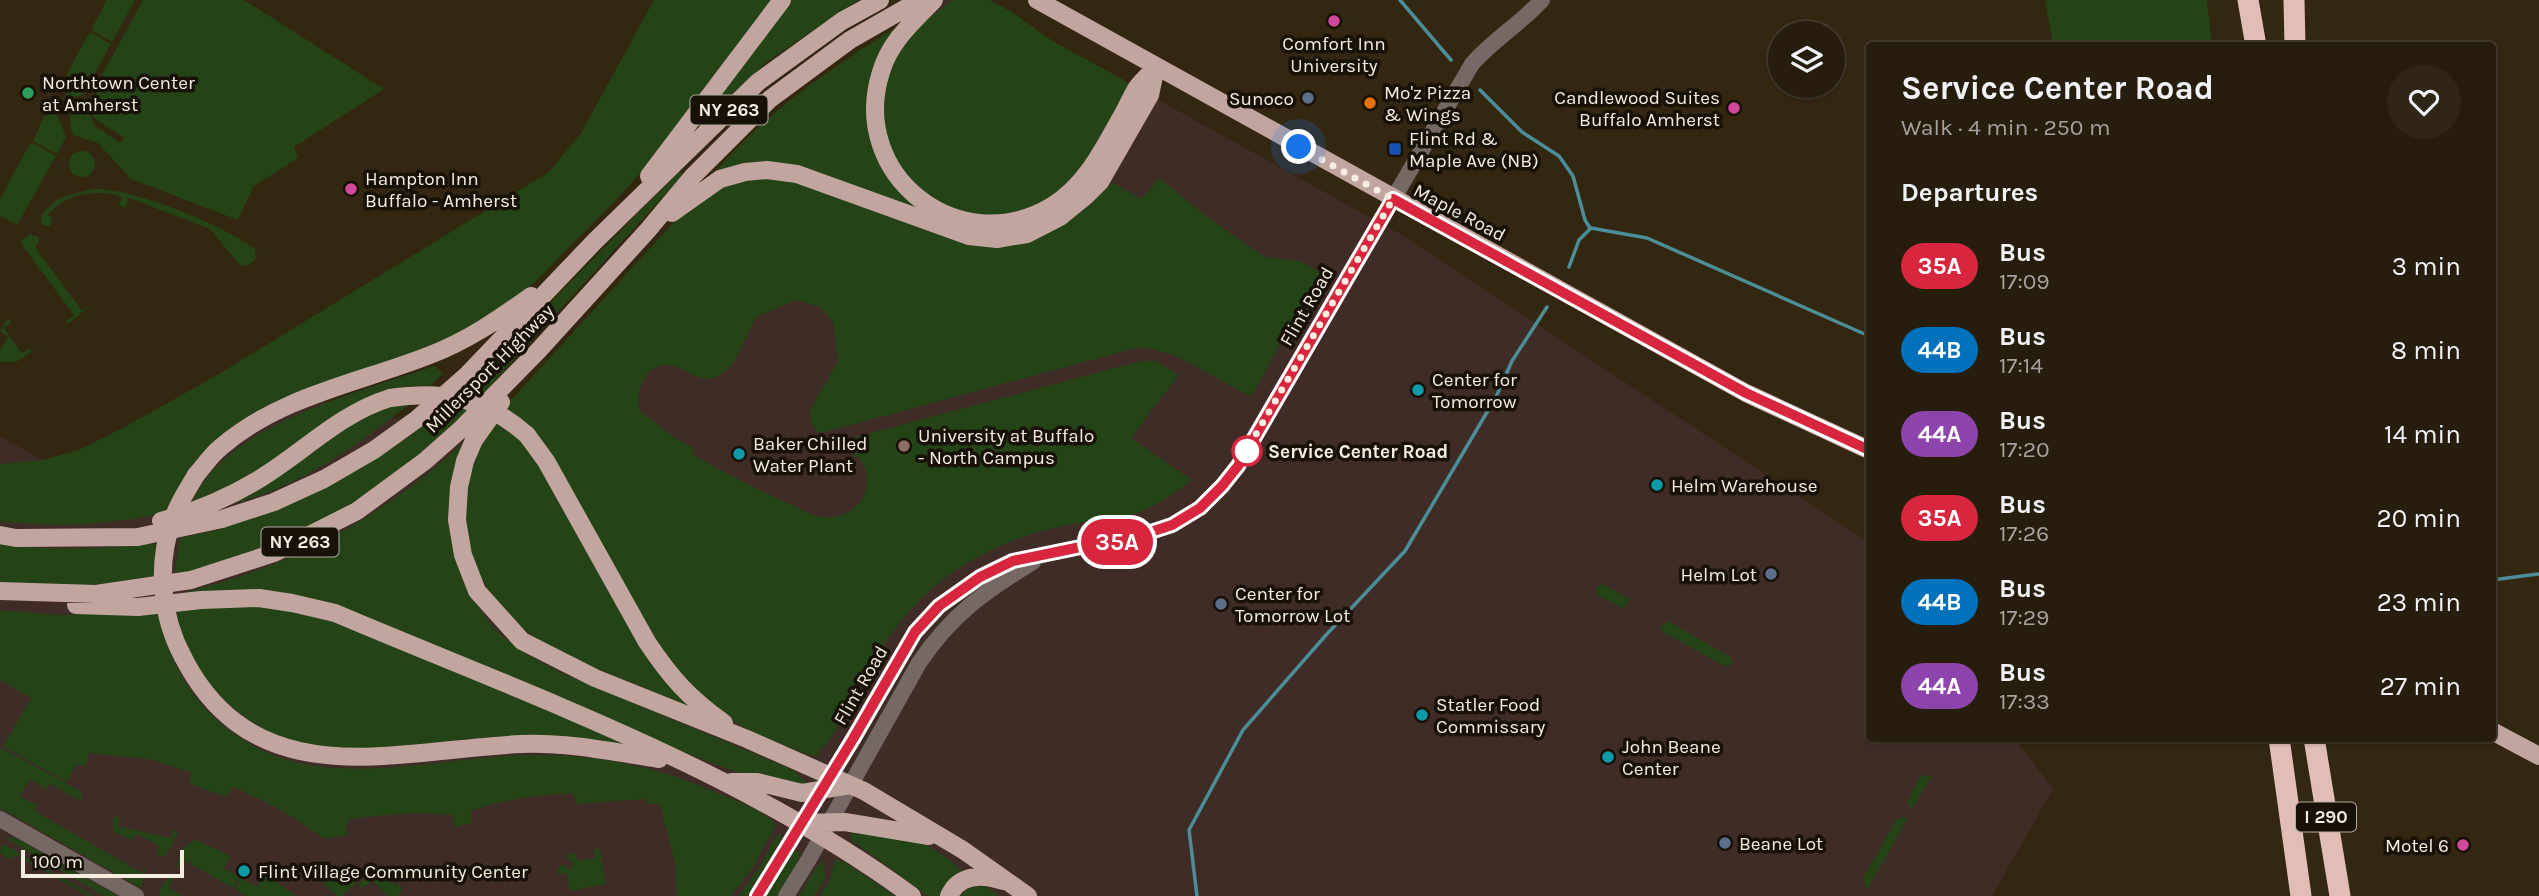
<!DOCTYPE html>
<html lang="en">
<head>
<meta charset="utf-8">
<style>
  body { margin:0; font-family:Karla,sans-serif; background:#2f2616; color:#f1f3f6; height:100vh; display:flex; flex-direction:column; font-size:26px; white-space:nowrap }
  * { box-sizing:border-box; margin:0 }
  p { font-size:23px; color:#a4a29d }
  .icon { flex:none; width:38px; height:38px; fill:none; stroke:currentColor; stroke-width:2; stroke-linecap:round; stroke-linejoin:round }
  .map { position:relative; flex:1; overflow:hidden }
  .panel { position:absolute; left:1866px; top:42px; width:630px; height:700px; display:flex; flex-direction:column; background:#271d0d; border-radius:7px; box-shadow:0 2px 5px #0004,0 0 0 2px #433b2e }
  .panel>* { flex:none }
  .badge { padding:0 14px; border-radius:23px; font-size:24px; line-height:46px }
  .tools { position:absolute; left:1768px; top:21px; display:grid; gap:14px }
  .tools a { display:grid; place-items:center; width:77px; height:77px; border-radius:50%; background:#271d0d; box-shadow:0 2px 5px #0004,0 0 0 2px #433b2e; font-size:35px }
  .scale { position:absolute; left:21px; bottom:18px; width:163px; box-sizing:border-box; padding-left:7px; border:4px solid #f5eddf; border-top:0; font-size:19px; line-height:24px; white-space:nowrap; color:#f5eddf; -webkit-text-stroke:5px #171108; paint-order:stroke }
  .you { position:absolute; width:35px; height:35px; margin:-18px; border:5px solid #fff; border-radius:50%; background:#1a73e8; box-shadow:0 0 0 10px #1a73e833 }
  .map>.badge { position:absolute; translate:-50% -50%; box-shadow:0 0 0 4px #fff }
  h2 { padding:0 35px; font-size:26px; line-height:63px }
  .round { display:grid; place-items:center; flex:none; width:74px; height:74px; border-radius:37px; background:#2f2616 }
  .summary { display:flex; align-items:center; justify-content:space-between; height:119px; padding:0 35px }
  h1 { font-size:33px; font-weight:700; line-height:52px }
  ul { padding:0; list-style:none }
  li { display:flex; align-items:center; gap:21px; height:84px; padding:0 35px }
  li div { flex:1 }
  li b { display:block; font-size:26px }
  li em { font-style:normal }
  li .badge { min-width:77px; font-weight:700; text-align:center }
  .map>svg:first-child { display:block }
  .education { fill:#3f2c27 }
  .green { fill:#244316 }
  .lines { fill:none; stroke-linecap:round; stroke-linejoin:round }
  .stream { stroke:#4c8e98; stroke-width:3.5 }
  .minor { stroke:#756865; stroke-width:16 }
  .major { stroke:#c2a59f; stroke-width:18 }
  .highway { stroke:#e0beb6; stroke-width:21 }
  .major-bridge { stroke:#c2a59f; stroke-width:18 }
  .line-casing { stroke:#fff; stroke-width:16 }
  .line { stroke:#d7263d; stroke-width:10 }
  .walk { stroke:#f5eddf; stroke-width:7; stroke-dasharray:0 12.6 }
  .hotel-dot { fill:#d1479c; stroke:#171108; stroke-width:2.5 }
  .leisure-dot { fill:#2e9e5b; stroke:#171108; stroke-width:2.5 }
  .service-dot { fill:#5c6f8a; stroke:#171108; stroke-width:2.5 }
  .food-dot { fill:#e8710a; stroke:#171108; stroke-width:2.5 }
  .transit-dot { fill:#1a4fb4; stroke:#171108; stroke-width:2.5 }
  .culture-dot { fill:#0f9aa8; stroke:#171108; stroke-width:2.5 }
  .education-dot { fill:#8d6e63; stroke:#171108; stroke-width:2.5 }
  .stop-dot { fill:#fff; stroke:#d7263d; stroke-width:3.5 }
  .labels { text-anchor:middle; stroke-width:7; stroke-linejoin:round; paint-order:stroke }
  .shield { fill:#171108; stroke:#b2ab9e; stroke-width:2 }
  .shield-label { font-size:18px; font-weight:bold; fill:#f5eddf }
  .poi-label { font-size:19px; fill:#f5eddf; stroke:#171108; text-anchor:start }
  .street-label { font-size:19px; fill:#f5eddf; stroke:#171108 }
  .stop-label { font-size:19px; font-weight:bold; fill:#f5eddf; stroke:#171108; text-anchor:start }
</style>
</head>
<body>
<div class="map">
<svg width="2539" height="896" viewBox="0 0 2539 896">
  <rect width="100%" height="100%" fill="#342711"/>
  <path class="education" d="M940,0H978L1400,234L1869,543V738L2015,739L2053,789L1992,896H0V436L43,460L79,450L121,429L214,377L498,442Z"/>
  <path class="green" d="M107,0H135L112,42L93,31L92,28Z
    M143,0H244L384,89L294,147L298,158L253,187C249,199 242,208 238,220L131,179L98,143L73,135C68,120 67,108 84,102L87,105L94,125L120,143L124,138L93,117L90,104L105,77L102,75Z
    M654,0H773L653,159L616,200L533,284L511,304L475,329L273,405L168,512L134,519L87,524L61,525L0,522V464L43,460L79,450L121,429L214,377L549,172L581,133Z
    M790,0H858L768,61L705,119L702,116Z
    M953,0H990L1010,11L1054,42L1122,79L1128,84L1122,102L1087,163L1050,200L1003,217L964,214L919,192L890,151L881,117L890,65L910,32Z
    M2045,0H2207L2212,45H2053Z
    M895,28L897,30L868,101L926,214L849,187L720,174L717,170C767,111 830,69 895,28Z
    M92,33L111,44L84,94L77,97L66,95L67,88L61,85L88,35Z
    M50,112L57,114L66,137L57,154L33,141L45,115L47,116Z
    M32,143L56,156L17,225L0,215V199L29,145Z
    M69 164a13 13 0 1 1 26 0a13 13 0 1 1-26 0Z
    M678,172L682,173V176L480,397L463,392Z
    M757,178L773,179L813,186L895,219H1071L1087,207L1112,182L1142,199L1159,178L1214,222L1265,257L1300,261L1321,273L1253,393L1249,396C1218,380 1169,345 1136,348L825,432H818L811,423L810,410L838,361L833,322L820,307L797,300L756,317C747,334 739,361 723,373C699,389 688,366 667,365C643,365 637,391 639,410L675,438L694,448L692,454C726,473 760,492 797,507C804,511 813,516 821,517C849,522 875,496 865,468C861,458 851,451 843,445L848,439L1141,361H1156L1179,375L1131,438L1192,480C1175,493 1157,506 1137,513C1114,520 1091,520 1068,525C1034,531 999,544 969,562C912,596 887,637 855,693C843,716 834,738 816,756L806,754C781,743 754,734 731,720C708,706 688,684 671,663L503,409L673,223C703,197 717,186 757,178Z
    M94,189C130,187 227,226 255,249L256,259L247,266L240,265L210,229L129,198L125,208L119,205L122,197C96,188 67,194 48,214L52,220L50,226H44L41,223L42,214L52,203L64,196Z
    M30,234L39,237V242L35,247L82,310L91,305L68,324L65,322L74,315L22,245L21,241Z
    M8,318L11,323L4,328L22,353L30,348L32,351L16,362H0V350L8,337L0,331Z
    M434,366L443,373L431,386C366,380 321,428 273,461C247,480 220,493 191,505C221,425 361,392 434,366Z
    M415,400C361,442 300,488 232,504L358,415Z
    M449,402L470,408C414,465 352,512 277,544C245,558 208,566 174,577L180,538L217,530L285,506L379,457L404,440Z
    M495,419L524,442L689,704L688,707C644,685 595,671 551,647C500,619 465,569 466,509C466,478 480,446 495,419Z
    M464,442L456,560L463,581L485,617L500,634L521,651L559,672L793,770L806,782L802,788L733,771L657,742L345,611L184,596V592C293,567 383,517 464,442Z
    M159,543L155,579L78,586L0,583V544C53,551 106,549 159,543Z
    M1603,584L1629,599L1624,609L1596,594V587Z
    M266,605L325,618L623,741L622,745C579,739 538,735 494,737C447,739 399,751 351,751C268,751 187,692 176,608Z
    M0,610L58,615L159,612C166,651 183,686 211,714C302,805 424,755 535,755C594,754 658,767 711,790C731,799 761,808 776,825L752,869L731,896H677L675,863L662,812L659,804H648L646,799L577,804L573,793C538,795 505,799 471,811L472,823L454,827L452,815C415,812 385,814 348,820L349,824L346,825L348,835L324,839C294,816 268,802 233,787L226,797L190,784L191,772L149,759L89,753L85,766L76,765L67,782L3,746L31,698L0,680Z
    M1668,621L1732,658L1733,663L1726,667L1662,631L1660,626Z
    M2,748L82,792L81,801L50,784L44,791L43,787L30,779L20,796L34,804L38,802L35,811L142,873L147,865L141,888L0,808V751Z
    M1927,775L1932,776L1911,810L1907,801L1920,777Z
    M116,816L119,818L118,826L170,838L173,829L178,834L165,856L158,857L156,853L159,846L137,834L131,840L113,831V818Z
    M1901,817L1908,818L1867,890L1863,878L1896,820Z
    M851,831L914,837L950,860L965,873L943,896H928L851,840Z
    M781,834C782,855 761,880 749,896H738L757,871L777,835Z
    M13,837L18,839L118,896H104L7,839Z
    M196,840L231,856L224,868L239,877L233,888L186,861L181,868L177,866C177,856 186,843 196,840Z
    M2,845L7,846L94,896H88L16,855L11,859L5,858L0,852Z
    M597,848L600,850L606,884L570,891L567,873L559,874L557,870L561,864L570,870L574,864L566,858L569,853H575L578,861L595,858L594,850Z
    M795,850L802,854L777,896H766Z
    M835,859L845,862L895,896H820L830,880Z
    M824,861L825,878L814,896H799L816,868Z
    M343,868H350L400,879L366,874L342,896H337L323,883L331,873Z
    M264,874L295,895V896H246L235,889L241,878L257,887Z
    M369,876L389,880L391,883L396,885L399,883L402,889L399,895L401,896H388L373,881L362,888L358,884Z
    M171,878L173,880L169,888L183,896H160C159,890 164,880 171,878Z
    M976,886L987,887L1000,896H960L966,890Z"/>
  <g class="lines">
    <path class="stream" d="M1400,0L1451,60
      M1480,90L1522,132L1559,156L1573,176L1585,220L1590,228
      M1569,267L1579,240L1591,228L1647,238L1869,336
      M2492,580L2538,574
      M1197,896L1189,830L1243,730L1326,635L1405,551L1496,397L1512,361L1547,307"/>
    <path class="minor" d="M0,819L136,896
      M757,896L853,739L915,632L939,606L980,577L1012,561L1095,544L1126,540L1172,525L1200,508L1222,486L1238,465L1472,64C1493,40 1520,24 1542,0
      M786,896L809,859L919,663C952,614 984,592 1033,562"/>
    <path class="major" d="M934,0C913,22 890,41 881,72C848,175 959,262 1052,206C1087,184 1103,149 1123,114C1128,105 1132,95 1138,86C1144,79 1150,73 1156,67
      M1037,0L1746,393L1869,450
      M649,176L782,0
      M672,213L720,179L745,172L767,170L797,174L969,236L997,239L1027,234L1060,217L1087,195L1100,182L1150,95L1156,67
      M501,402L474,440L465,461L459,487L457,520L463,555L477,591L522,641L595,678L747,739L864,791L963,850L1028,896
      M527,435L546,461L647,642C671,678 689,698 724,723
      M196,475C204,466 211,455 221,447C280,396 359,383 430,355C467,341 499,319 531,296
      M161,521C194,512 226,499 256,481C302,454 338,414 390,398
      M0,535L16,538L138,537L222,519L274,502L324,479L374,450L417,419L467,375L595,241L758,82L842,21L880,0
      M0,591L96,594L191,580L274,553L357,511L425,461L460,430L538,351L648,230L693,176L770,99L850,40L920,0
      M76,605L138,607L201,600L259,598L292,603L335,613C531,696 739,769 912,896
      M183,657C255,798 395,750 521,744C567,742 614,752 659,759
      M2492,731L2539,756
      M731,782H757L802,793L850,785
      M801,823L845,822L929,836
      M949,896C959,874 982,874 1003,881"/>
    <path class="highway" d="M2248,0L2256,46
      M2294,0L2295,46
      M2279,738L2301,896
      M2314,738L2340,896"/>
    <path class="major-bridge" d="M390,398C444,390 485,398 527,435
      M183,657C161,616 156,564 173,519C178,503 188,489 196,475"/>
  </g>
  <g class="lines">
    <defs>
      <path id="line" d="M757,896L853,739L915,632L939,606L980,577L1013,561L1095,544L1126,540L1172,525L1200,508L1222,486L1238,466L1393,199L1746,393L1869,450"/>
    </defs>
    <use href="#line" class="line-casing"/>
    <use href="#line" class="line"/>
    <path class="walk" d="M1247,451L1245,453L1393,199L1299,147"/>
  </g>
  <g class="hotel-dot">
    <circle cx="1334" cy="21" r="7"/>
    <circle cx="1734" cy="108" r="7"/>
    <circle cx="351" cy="189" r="7"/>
    <circle cx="2463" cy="845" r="7"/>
  </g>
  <circle class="leisure-dot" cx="28" cy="93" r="7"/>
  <g class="service-dot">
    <circle cx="1308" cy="98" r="7"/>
    <circle cx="1771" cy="574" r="7"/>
    <circle cx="1221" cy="604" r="7"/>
    <circle cx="1725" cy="843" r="7"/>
  </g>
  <circle class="food-dot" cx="1370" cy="103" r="7"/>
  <rect class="transit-dot" x="1388" y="142" width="14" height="14" rx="3.5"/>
  <g class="culture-dot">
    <circle cx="1418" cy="390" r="7"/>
    <circle cx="739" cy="454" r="7"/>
    <circle cx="1657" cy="485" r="7"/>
    <circle cx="1422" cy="715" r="7"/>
    <circle cx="1608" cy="757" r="7"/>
    <circle cx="244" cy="871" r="7"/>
  </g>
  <circle class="education-dot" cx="904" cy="446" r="7"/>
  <circle class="stop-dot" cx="1247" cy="451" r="14"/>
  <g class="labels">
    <g class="shield">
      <rect x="690.5" y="95.5" width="77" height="29" rx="5"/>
      <rect x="261.5" y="527.5" width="77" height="29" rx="5"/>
      <rect x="2296" y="802.5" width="60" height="29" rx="5"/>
    </g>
    <g class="shield-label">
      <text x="729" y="116">NY 263</text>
      <text x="300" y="548">NY 263</text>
      <text x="2326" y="823">I 290</text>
    </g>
    <g class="poi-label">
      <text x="1334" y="50" text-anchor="middle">Comfort Inn<tspan x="1334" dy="22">University</tspan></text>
      <text x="42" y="89">Northtown Center<tspan x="42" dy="22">at Amherst</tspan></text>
      <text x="1384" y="99">Mo'z Pizza<tspan x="1384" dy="22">&amp; Wings</tspan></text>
      <text x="1720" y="104" text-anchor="end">Candlewood Suites<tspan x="1720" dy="22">Buffalo Amherst</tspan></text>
      <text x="1294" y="105" text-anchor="end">Sunoco</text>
      <text x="1409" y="145">Flint Rd &amp;<tspan x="1409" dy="22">Maple Ave (NB)</tspan></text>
      <text x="365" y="185">Hampton Inn<tspan x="365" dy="22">Buffalo - Amherst</tspan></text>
      <text x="1432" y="386">Center for<tspan x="1432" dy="22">Tomorrow</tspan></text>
      <text x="918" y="442">University at Buffalo<tspan x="918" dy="22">- North Campus</tspan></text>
      <text x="753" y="450">Baker Chilled<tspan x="753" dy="22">Water Plant</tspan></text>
      <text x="1671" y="492">Helm Warehouse</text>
      <text x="1757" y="581" text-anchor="end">Helm Lot</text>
      <text x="1235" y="600">Center for<tspan x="1235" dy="22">Tomorrow Lot</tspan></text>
      <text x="1436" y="711">Statler Food<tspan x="1436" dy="22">Commissary</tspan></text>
      <text x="1622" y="753">John Beane<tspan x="1622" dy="22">Center</tspan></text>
      <text x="1739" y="850">Beane Lot</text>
      <text x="2449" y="852" text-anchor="end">Motel 6</text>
      <text x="258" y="878">Flint Village Community Center</text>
    </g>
    <g class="street-label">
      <text transform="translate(1460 212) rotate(28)" y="7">Maple Road</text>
      <text transform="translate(1306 306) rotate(-60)" y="7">Flint Road</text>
      <text transform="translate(489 368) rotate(-45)" y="7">Millersport Highway</text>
      <text transform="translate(860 685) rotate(-60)" y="7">Flint Road</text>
    </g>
    <g class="stop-label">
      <text x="1268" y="458">Service Center Road</text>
    </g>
  </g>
</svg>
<div class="tools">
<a><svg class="icon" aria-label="layers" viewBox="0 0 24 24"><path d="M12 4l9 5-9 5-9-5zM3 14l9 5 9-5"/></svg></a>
</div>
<div class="scale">100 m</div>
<div class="you" style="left:1299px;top:147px"></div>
<b class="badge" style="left:1117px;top:542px;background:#d7263d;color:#fff">35A</b>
<section class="panel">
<div class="summary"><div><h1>Service Center Road</h1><p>Walk · 4 min · 250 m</p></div><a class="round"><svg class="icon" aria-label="heart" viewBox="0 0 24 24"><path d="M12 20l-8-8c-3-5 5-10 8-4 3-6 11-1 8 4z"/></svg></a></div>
<h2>Departures</h2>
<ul>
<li><span class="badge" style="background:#d7263d;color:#fff">35A</span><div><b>Bus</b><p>17:09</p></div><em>3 min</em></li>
<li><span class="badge" style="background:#0072bc;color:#fff">44B</span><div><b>Bus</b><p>17:14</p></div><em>8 min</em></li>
<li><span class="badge" style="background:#8e44ad;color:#fff">44A</span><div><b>Bus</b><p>17:20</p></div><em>14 min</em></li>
<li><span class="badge" style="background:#d7263d;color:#fff">35A</span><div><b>Bus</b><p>17:26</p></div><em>20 min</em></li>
<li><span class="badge" style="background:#0072bc;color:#fff">44B</span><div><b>Bus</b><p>17:29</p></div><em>23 min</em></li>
<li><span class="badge" style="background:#8e44ad;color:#fff">44A</span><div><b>Bus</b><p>17:33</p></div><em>27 min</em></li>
</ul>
</section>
</div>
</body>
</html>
